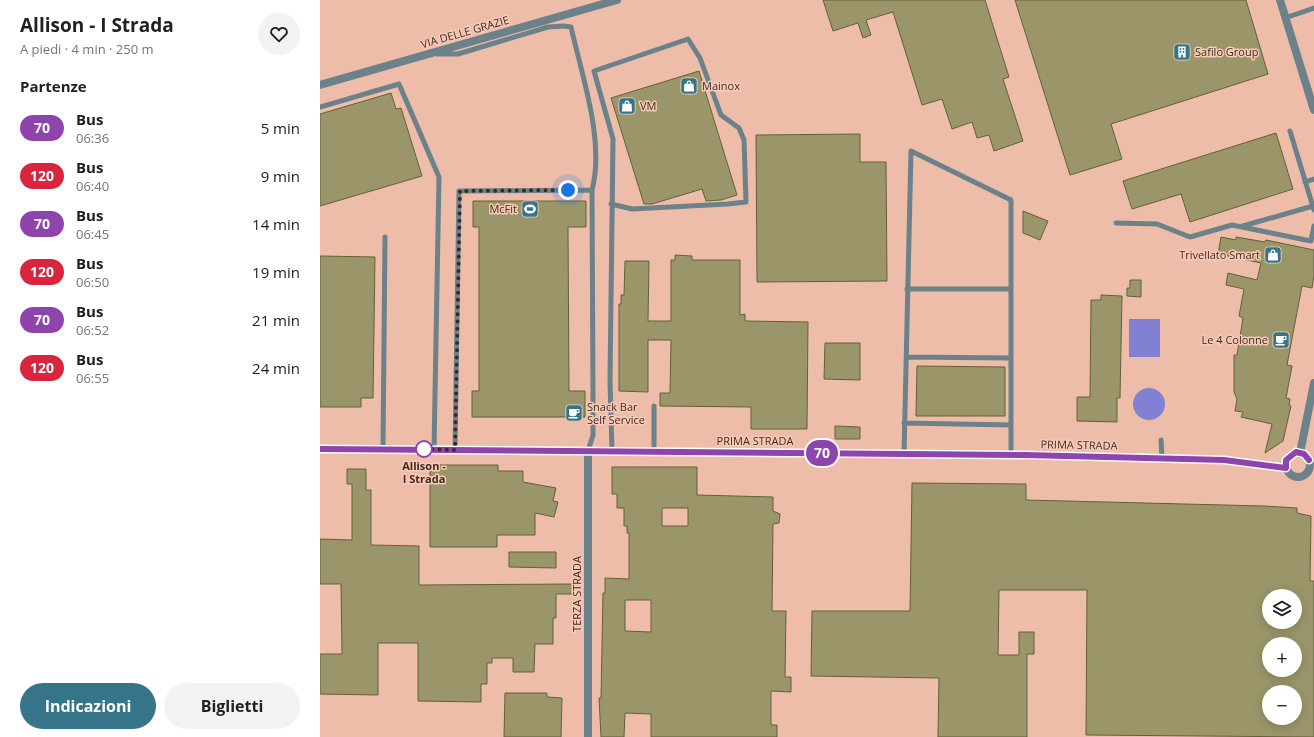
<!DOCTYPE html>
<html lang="it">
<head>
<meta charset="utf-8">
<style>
  body { margin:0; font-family:"Open Sans",sans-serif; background:#f2f2f2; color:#202124; height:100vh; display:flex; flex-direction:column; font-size:15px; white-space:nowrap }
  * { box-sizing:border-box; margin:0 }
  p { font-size:13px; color:#757577 }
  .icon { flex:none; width:22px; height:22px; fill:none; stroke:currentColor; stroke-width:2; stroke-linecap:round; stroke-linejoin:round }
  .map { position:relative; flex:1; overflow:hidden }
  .details { display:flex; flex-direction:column; background:#fff; width:320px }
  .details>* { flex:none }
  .badge { padding:0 8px; border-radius:13px; font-size:14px; line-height:26px }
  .tools { position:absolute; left:942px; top:589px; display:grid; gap:8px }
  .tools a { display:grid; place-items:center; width:40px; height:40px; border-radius:50%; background:#fff; box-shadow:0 2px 10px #0003; font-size:20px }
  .you { position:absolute; width:20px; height:20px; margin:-10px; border:3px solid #fff; border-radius:50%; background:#1a73e8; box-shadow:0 0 0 6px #1a73e833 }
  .map>.badge { position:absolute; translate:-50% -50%; box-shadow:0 0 0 2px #fff }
  h2 { padding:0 20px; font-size:15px; line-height:36px }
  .round { display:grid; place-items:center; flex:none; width:42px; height:42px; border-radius:21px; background:#f2f2f2 }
  .overview { display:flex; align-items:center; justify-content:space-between; height:68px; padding:0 20px }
  h1 { font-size:19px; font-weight:700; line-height:30px }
  .cta { display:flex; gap:8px; margin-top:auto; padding:8px 20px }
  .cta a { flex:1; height:46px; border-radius:24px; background:#357489; color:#fff; font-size:16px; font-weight:700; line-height:46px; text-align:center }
  .cta a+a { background:#f2f2f2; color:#202124 }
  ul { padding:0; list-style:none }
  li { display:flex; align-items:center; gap:12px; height:48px; padding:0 20px }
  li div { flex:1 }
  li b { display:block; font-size:15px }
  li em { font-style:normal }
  li .badge { min-width:44px; font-weight:700; text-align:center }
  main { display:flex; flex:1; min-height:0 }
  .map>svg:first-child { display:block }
  .water { fill:#8180d2 }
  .building { fill:#9a966a; stroke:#646036; fill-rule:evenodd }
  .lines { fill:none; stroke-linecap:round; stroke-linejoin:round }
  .service { stroke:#6c8189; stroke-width:5 }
  .minor { stroke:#6c8189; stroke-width:8 }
  .tertiary { stroke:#6c8189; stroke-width:8 }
  .line-casing { stroke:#fff; stroke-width:9 }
  .line { stroke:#8e44ad; stroke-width:6 }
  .walk { stroke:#3c2922; stroke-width:4; stroke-dasharray:0 7.2 }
  .stop-dot { fill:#fff; stroke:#8e44ad; stroke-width:2 }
  .labels { text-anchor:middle; stroke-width:3; stroke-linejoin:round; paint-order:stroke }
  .street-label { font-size:11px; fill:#3c2922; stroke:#facab7 }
  .poi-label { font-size:11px; fill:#3c2922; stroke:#facab7; text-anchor:start }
  .stop-label { font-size:11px; font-weight:bold; fill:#3c2922; stroke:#facab7 }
</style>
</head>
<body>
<main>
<section class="details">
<div class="overview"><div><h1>Allison - I Strada</h1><p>A piedi · 4 min · 250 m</p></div><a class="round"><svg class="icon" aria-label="heart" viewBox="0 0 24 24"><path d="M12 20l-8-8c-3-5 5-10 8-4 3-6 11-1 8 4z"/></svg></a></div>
<h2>Partenze</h2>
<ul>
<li><span class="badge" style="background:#8e44ad;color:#fff">70</span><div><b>Bus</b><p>06:36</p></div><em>5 min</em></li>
<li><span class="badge" style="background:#d7263d;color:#fff">120</span><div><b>Bus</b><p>06:40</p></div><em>9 min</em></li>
<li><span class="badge" style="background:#8e44ad;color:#fff">70</span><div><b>Bus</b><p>06:45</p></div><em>14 min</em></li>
<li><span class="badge" style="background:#d7263d;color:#fff">120</span><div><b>Bus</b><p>06:50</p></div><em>19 min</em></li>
<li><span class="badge" style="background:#8e44ad;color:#fff">70</span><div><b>Bus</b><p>06:52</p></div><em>21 min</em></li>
<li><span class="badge" style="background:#d7263d;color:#fff">120</span><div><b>Bus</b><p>06:55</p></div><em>24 min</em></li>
</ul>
<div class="cta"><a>Indicazioni</a><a>Biglietti</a></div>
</section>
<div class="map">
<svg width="994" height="737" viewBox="0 0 994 737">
  <rect width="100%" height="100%" fill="#edbdaa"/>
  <path class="water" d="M809,319H840V357H809Z
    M813 404a16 16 0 1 1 32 0a16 16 0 1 1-32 0Z"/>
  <path class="building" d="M503,0H665L689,77L683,79L703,141L674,151L669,135L657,138L652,122L632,129L622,99L602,105L573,12L546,20L551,35L543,38L538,23L513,31Z
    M695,0H926L948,74L791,124L802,159L750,175Z
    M379,71L417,195L401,200L386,201L382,189L332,204H324L291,98Z
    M71,93L76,109L81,108L102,176L0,206V114Z
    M956,133L973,189L870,222L861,194L812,209L803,181Z
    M540,134V162H566L567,281L437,282L436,135Z
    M153,201H266V227H248L249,391H265V417H152V391H159V227H153Z
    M703,211L728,221L720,240L703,233Z
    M901,237L916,240V237L945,242L946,240L994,250V276L992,288L982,286L967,365L972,366L966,398L970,399L969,405L971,406L963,441L945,453L952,424L921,417L923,412L915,411L917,399L914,392V355H917L923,318L919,316L924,289L906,285L908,273L937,280L941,263L898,254Z
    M355,255L372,256V260H420V315L425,314V321L488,322L487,429H431V407L340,406V393H350L351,340H328V392L299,391V304H301V295H304L305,261H329L328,321H351V260H355Z
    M0,256L55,257L53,398H41V407H0Z
    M810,280H821V297L807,296V288H810Z
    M781,295L802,296L800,398H797V422L757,421V397H770L771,300H781Z
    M505,343H540V380L504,379Z
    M597,366L685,367V416H596Z
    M515,426L540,427V439H515Z
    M110,465H178V471H203V482L236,488L233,501L238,502L234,517L215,513V535H177V547H110Z
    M292,467H377V495L453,497V511L460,514L459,523L453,524L452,611H466L465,677H471V692L451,691V725H457V737H331V714L305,713L304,737H281L279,698H281L283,593H285V578L309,579V533H307V526H304V508H297V494H292ZM342,508H368V526H342ZM305,600H331V632L305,631Z
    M27,469H46V490H51V545L99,546V585L253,584V594H236V618H233V644H215L214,672H193V658H172V663H167V684H161V702L98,701V643H58V695L0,694V654H22L21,584H0V539L32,540V484H27Z
    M592,483L706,484V500L944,506L977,508V513L991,516L990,581H994V737L766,735L767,590H679L678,655H699V632H714V654H707V737H618L619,678L491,676L492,611H590ZM949,596H975V622H949ZM949,644H975V670H949ZM949,692H975V718H949Z
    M189,552H236V568L189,567Z
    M185,693H227V697L242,698L241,737H184Z"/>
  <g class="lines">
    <path class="service" d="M965,18L994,8
      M117,54H138L228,27L244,26L251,27C262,76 285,141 272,190
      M0,107L79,84L119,177L114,450
      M970,131L994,210
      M985,182L994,179
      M291,204L312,209L408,204L426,202L424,140L419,128L401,115L380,58L368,39L274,71L293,139L290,381L292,451
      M796,223L837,224L870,237L912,225L991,241L994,226
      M923,226L993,206
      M587,289H691
      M586,357L691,358
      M334,406V452
      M584,423L691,425
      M841,440L842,458
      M63,449L65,237
      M135,450L139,191L272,190L273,396V435L268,451
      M584,454L591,151L691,200V455"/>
    <path class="minor" d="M960,0L994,110
      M0,449L691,455L904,460L965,468
      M966 465a12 12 0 1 1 24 0a12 12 0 1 1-24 0Z
      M980,453L994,383
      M268,737V451"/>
    <path class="tertiary" d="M0,85L297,0"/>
  </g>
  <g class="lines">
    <defs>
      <path id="line" d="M0,449L706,455L904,460L966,468V460L976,452L984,454L989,460"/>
    </defs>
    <use href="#line" class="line-casing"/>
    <use href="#line" class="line"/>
    <path class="walk" d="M104,449H101L135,450L140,191L248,190"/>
  </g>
  <defs>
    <symbol id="building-square" viewBox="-11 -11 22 22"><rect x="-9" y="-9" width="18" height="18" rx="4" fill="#357489" stroke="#facab7"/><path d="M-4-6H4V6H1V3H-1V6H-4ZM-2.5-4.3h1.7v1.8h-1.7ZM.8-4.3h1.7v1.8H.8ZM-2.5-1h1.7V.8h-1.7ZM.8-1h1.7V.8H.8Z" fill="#fff"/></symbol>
    <symbol id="shop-square" viewBox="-11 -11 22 22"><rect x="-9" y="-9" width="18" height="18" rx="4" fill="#357489" stroke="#facab7"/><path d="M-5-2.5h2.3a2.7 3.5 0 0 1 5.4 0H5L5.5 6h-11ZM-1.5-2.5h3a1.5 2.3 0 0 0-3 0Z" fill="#fff"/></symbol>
    <symbol id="stadium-square" viewBox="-11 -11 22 22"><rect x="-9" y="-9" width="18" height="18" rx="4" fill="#357489" stroke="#facab7"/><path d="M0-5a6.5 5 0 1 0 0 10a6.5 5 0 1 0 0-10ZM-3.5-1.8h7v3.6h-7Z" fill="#fff"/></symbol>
    <symbol id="cafe-square" viewBox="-11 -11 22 22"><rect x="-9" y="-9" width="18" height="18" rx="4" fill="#357489" stroke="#facab7"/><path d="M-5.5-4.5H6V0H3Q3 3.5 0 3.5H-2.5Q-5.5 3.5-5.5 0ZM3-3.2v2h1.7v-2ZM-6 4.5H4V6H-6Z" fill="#fff"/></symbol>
  </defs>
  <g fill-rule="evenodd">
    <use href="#building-square" x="852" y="42" width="20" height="20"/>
    <use href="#shop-square" x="359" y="76" width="20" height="20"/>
    <use href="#shop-square" x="297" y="96" width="20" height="20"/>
    <use href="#stadium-square" x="200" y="199" width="20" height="20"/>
    <use href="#shop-square" x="943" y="245" width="20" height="20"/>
    <use href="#cafe-square" x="951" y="330" width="20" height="20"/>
    <use href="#cafe-square" x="244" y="403" width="20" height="20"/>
  </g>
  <circle class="stop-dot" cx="104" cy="449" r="8"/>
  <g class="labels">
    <g class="street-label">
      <text transform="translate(145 32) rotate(-16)" y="4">VIA DELLE GRAZIE</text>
      <text x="435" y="445">PRIMA STRADA</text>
      <text transform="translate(759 445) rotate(1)" y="4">PRIMA STRADA</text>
      <text transform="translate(257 594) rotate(-90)" y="4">TERZA STRADA</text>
    </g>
    <g class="poi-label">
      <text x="875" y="56">Safilo Group</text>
      <text x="382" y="90">Mainox</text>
      <text x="320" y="110">VM</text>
      <text x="197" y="213" text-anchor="end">McFit</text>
      <text x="940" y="259" text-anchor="end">Trivellato Smart</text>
      <text x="948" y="344" text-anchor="end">Le 4 Colonne</text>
      <text x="267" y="411">Snack Bar<tspan x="267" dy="13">Self Service</tspan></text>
    </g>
    <g class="stop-label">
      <text x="104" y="470">Allison -<tspan x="104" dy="13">I Strada</tspan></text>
    </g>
  </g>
</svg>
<div class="tools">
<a><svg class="icon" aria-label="layers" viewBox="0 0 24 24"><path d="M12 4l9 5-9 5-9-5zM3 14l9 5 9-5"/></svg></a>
<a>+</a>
<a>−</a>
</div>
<div class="you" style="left:248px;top:190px"></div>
<b class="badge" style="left:502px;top:453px;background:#8e44ad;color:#fff">70</b>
</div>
</main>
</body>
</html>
